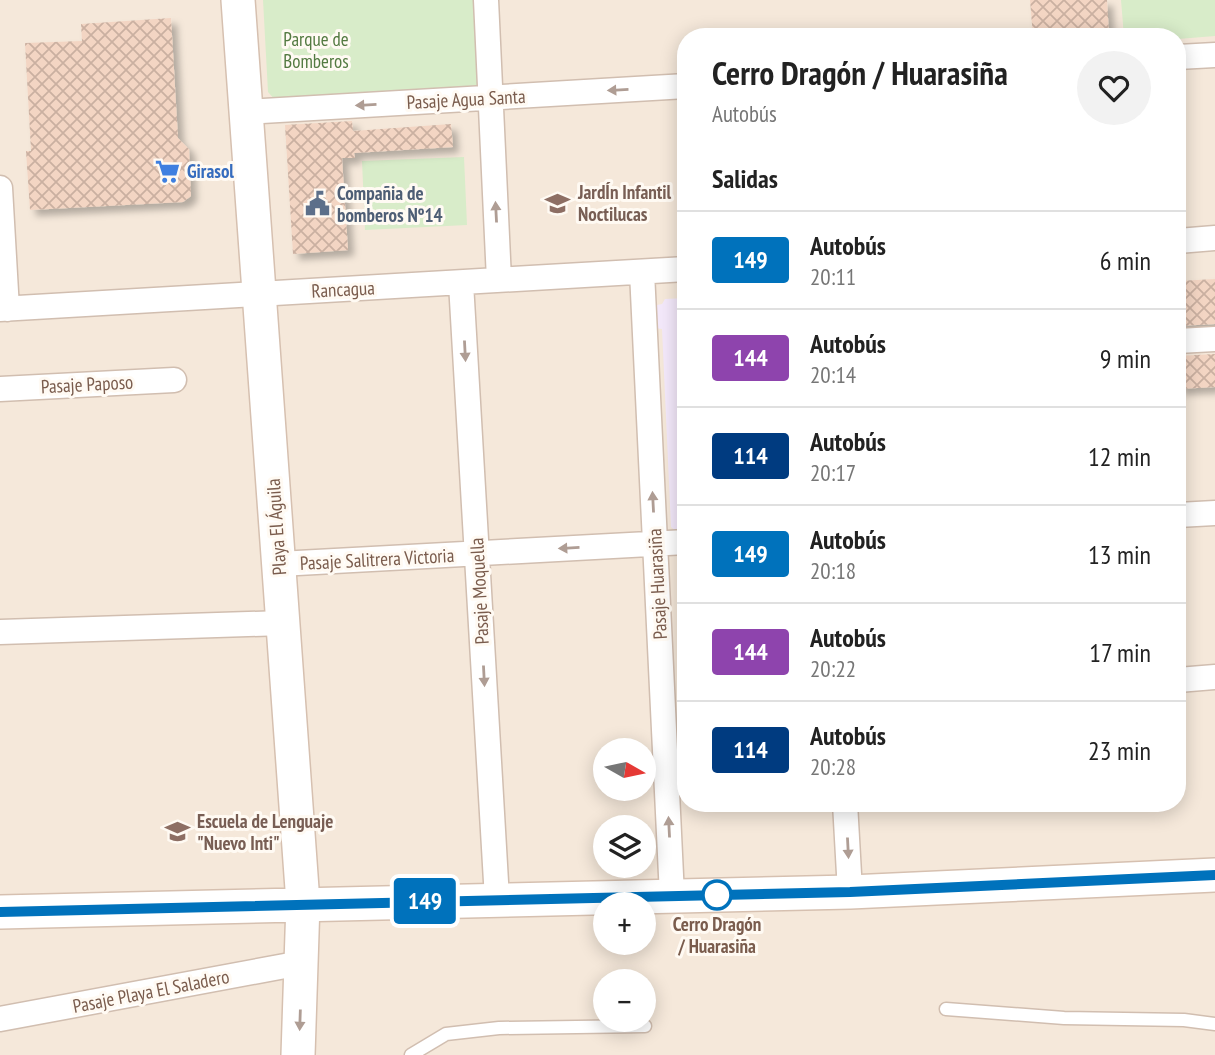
<!DOCTYPE html>
<html lang="es">
<head>
<meta charset="utf-8">
<style>
  body { margin:0; font-family:"PT Sans Narrow",sans-serif; background:#f2f2f2; color:#222; height:100vh; display:flex; flex-direction:column; font-size:26px; white-space:nowrap }
  * { box-sizing:border-box; margin:0 }
  p { font-size:23px; color:#767676 }
  .icon { flex:none; width:38px; height:38px; fill:none; stroke:currentColor; stroke-width:2; stroke-linecap:round; stroke-linejoin:round }
  .map { position:relative; flex:1; overflow:hidden }
  .sheet { position:absolute; left:677px; top:28px; width:509px; height:784px; display:flex; flex-direction:column; background:#fff; border-radius:28px; box-shadow:0 4px 18px #0003 }
  .sheet>* { flex:none }
  .badge { padding:0 14px; border-radius:5px; font-size:24px; line-height:46px }
  .needle { width:46px; rotate:99deg }
  .fabs { position:absolute; left:593px; top:738px; display:grid; gap:14px }
  .fabs a { display:grid; place-items:center; width:63px; height:63px; border-radius:50%; background:#fff; box-shadow:0 4px 18px #0003; font-size:35px }
  .map>.badge { position:absolute; translate:-50% -50%; box-shadow:0 0 0 4px #fff }
  h2 { padding:0 35px; font-size:26px; line-height:63px }
  .round { display:grid; place-items:center; flex:none; width:74px; height:74px; border-radius:37px; background:#f2f2f2 }
  .head { display:flex; align-items:center; justify-content:space-between; height:119px; padding:0 35px }
  h1 { font-size:33px; font-weight:600; line-height:52px }
  ul { padding:0; list-style:none }
  li { display:flex; align-items:center; gap:21px; height:98px; padding:0 35px; border-top:2px solid #e0e0e0 }
  li div { flex:1 }
  li b { display:block; font-size:26px }
  li em { font-style:normal }
  li .badge { min-width:77px; font-weight:700; text-align:center }
  .map>svg:first-child { display:block }
  .residential { fill:#f5e8da; fill-rule:evenodd }
  .education { fill:#f3e8fa }
  .green { fill:#d8ecc9 }
  .building { fill:url(#building-cross-hatch); filter:url(#shadow) }
  .lines { fill:none; stroke-linecap:round; stroke-linejoin:round }
  .lane-casing { stroke:#d1beb0; stroke-width:15 }
  .street-casing { stroke:#d1beb0; stroke-width:27 }
  .secondary-casing { stroke:#d6c0b0; stroke-width:36 }
  .lane { stroke:#fff; stroke-width:12 }
  .street { stroke:#fff; stroke-width:24 }
  .secondary { stroke:#fff; stroke-width:33 }
  .oneway { fill:#af9d94 }
  .line-casing { stroke:#fff; stroke-width:16 }
  .line { stroke:#0072bc; stroke-width:10 }
  .stop-dot { fill:#fff; stroke:#0072bc; stroke-width:3.5 }
  .labels { text-anchor:middle; stroke-width:6; stroke-linejoin:round; paint-order:stroke }
  .park-label { font-size:19px; fill:#537a41; stroke:#fffaf3 }
  .street-label { font-size:19px; fill:#7a5c4d; stroke:#fffaf3 }
  .shop-label { font-size:19px; font-weight:bold; fill:#366cbe; stroke:#fffaf3; text-anchor:start }
  .education-label { font-size:19px; font-weight:bold; fill:#785e54; stroke:#fffaf3; text-anchor:start }
  .service-label { font-size:19px; font-weight:bold; fill:#4e5e75; stroke:#fffaf3; text-anchor:start }
  .stop-label { font-size:19px; font-weight:bold; fill:#7a5c4d; stroke:#fffaf3 }
</style>
</head>
<body>
<div class="map">
<svg width="1215" height="1055" viewBox="0 0 1215 1055">
  <defs>
    <pattern id="building-cross-hatch" width="8" height="8" patternUnits="userSpaceOnUse" patternTransform="scale(1.75)"><rect width="8" height="8" fill="#f3d5c3"/><path d="M0 0l8 8M0 8l8-8" fill="none" stroke="#cab0a1"/></pattern>
    <filter id="shadow"><feDropShadow dx="6" dy="6" stdDeviation="3.5" flood-color="#0004"/></filter>
  </defs>
  <rect width="100%" height="100%" fill="#fdf6ec"/>
  <path class="residential" d="M0,0H1215V1055H0ZM686,37H1178V803H686ZM606,751H644V789H606ZM606,828H644V866H606ZM606,905H644V943H606ZM606,982H644V1020H606Z"/>
  <path class="education" d="M686,298V532H677L671,527L662,329L654,328L651,316L657,305L662,304L665,299Z"/>
  <path class="green" d="M263,0H480L485,81L476,91L276,101L268,92Z
    M1121,0H1215V36L1178,39V37H1124Z
    M464,157L467,225L365,230L362,161Z"/>
  <path class="building" d="M1030,0H1107L1109,35L1033,37Z
    M171,18L178,138L189,149L191,196L183,202L30,210L26,151H31L25,43L82,41L81,24Z
    M352,121L353,131L451,124L453,147L354,153L355,158H342L348,250L293,254L285,125Z
    M1215,279V324L1178,326V281Z
    M1215,354V387L1178,389V356Z"/>
  <g class="lines">
    <defs>
      <path id="lane" d="M946,1009L1064,1018L1184,1020L1215,1024
        M411,1055L446,1034L499,1028L645,1026"/>
      <path id="street" d="M486,0L499,280
        M1178,57L1215,55
        M246,112L686,86
        M0,188L7,309
        M1178,241L1215,238
        M642,272L672,896
        M461,283L497,899
        M0,309L686,269
        M1178,341L1215,339
        M0,389L174,380
        M1178,515L1215,513
        M279,564L686,542
        M0,632L283,623
        M1178,680L1215,677
        M845,803L850,892
        M0,1019L301,963"/>
      <path id="secondary" d="M238,0L303,903L298,1055
        M0,912L850,892L1215,875"/>
    </defs>
    <use href="#lane" class="lane-casing"/>
    <use href="#street" class="street-casing"/>
    <use href="#secondary" class="secondary-casing"/>
    <use href="#lane" class="lane"/>
    <use href="#street" class="street"/>
    <use href="#secondary" class="secondary"/>
  </g>
  <defs><path id="oneway-solid" d="M-6-.8H1V-3.2L6.5 0L1 3.2V.8H-6Z" transform="scale(1.75)"/></defs>
  <g class="oneway">
    <use href="#oneway-solid" transform="translate(618 90) rotate(177)"/>
    <use href="#oneway-solid" transform="translate(366 105) rotate(177)"/>
    <use href="#oneway-solid" transform="translate(496 212) rotate(-93)"/>
    <use href="#oneway-solid" transform="translate(465 351) rotate(87)"/>
    <use href="#oneway-solid" transform="translate(653 502) rotate(-93)"/>
    <use href="#oneway-solid" transform="translate(569 548) rotate(177)"/>
    <use href="#oneway-solid" transform="translate(484 676) rotate(87)"/>
    <use href="#oneway-solid" transform="translate(669 827) rotate(-93)"/>
    <use href="#oneway-solid" transform="translate(848 848) rotate(87)"/>
    <use href="#oneway-solid" transform="translate(300 1020) rotate(92)"/>
  </g>
  <g class="lines">
    <defs>
      <path id="line" d="M0,912L850,892L1215,875"/>
    </defs>
    <use href="#line" class="line-casing"/>
    <use href="#line" class="line"/>
  </g>
  <defs>
    <symbol id="supermarket-bare" viewBox="-9 -9 18 18"><path d="M-6-5.5h2.5l.6 2H6L4.5 2H-2.5L-4.4-4H-6ZM-1.5 3.2a1.3 1.3 0 1 0 .1 0ZM3 3.2a1.3 1.3 0 1 0 .1 0Z" fill="#3f7fe0" stroke="#fffaf3" stroke-width="2.5" paint-order="stroke"/></symbol>
    <symbol id="school-bare" viewBox="-9 -9 18 18"><path d="M0-5L7-2L0 1L-7-2ZM-4 1L0 2.5L4 1V4Q0 6-4 4Z" fill="#8d6e63" stroke="#fffaf3" stroke-width="2.5" paint-order="stroke"/></symbol>
    <symbol id="civic-bare" viewBox="-9 -9 18 18"><path d="M-.6-6.5H3V-4.5H.6V-3L4-1V1h2V6H-6V1h2V-1L-.6-3ZM-1.2 2.5V6h2.4V2.5Z" fill="#5c6f8a" stroke="#fffaf3" stroke-width="2.5" paint-order="stroke"/></symbol>
  </defs>
  <g fill-rule="evenodd">
    <use href="#supermarket-bare" x="150" y="154" width="35" height="35"/>
    <use href="#school-bare" x="540" y="186" width="35" height="35"/>
    <use href="#civic-bare" x="300" y="186" width="35" height="35"/>
    <use href="#school-bare" x="160" y="814" width="35" height="35"/>
  </g>
  <circle class="stop-dot" cx="717" cy="895" r="14"/>
  <g class="labels">
    <g class="park-label">
      <text x="316" y="46">Parque de<tspan x="316" dy="22">Bomberos</tspan></text>
    </g>
    <g class="street-label">
      <text transform="translate(466 99) rotate(-3)" y="7">Pasaje Agua Santa</text>
      <text transform="translate(343 289) rotate(-3)" y="7">Rancagua</text>
      <text transform="translate(87 384) rotate(-3)" y="7">Pasaje Paposo</text>
      <text transform="translate(276 527) rotate(-94)" y="7">Playa El Águila</text>
      <text transform="translate(377 559) rotate(-3)" y="7">Pasaje Salitrera Victoria</text>
      <text transform="translate(657 584) rotate(-93)" y="7">Pasaje Huarasiña</text>
      <text transform="translate(479 591) rotate(-93)" y="7">Pasaje Moquella</text>
      <text transform="translate(151 991) rotate(-11)" y="7">Pasaje Playa El Saladero</text>
    </g>
    <g class="shop-label">
      <text x="187" y="178">Girasol</text>
    </g>
    <g class="education-label">
      <text x="578" y="199">JardÍn Infantil<tspan x="578" dy="22">Noctilucas</tspan></text>
      <text x="197" y="828">Escuela de Lenguaje<tspan x="197" dy="22">"Nuevo Inti"</tspan></text>
    </g>
    <g class="service-label">
      <text x="337" y="200">Compañia de<tspan x="337" dy="22">bomberos Nº14</tspan></text>
    </g>
    <g class="stop-label">
      <text x="717" y="931">Cerro Dragón<tspan x="717" dy="22">/ Huarasiña</tspan></text>
    </g>
  </g>
</svg>
<div class="fabs">
<a><svg class="needle" viewBox="-14 -14 28 28"><path d="M0-13l5 13h-10z" fill="#e53935"/><path d="M0 13l5-13h-10z" fill="#767676"/></svg></a>
<a><svg class="icon" aria-label="layers" viewBox="0 0 24 24"><path d="M12 4l9 5-9 5-9-5zM3 14l9 5 9-5"/></svg></a>
<a>+</a>
<a>−</a>
</div>
<b class="badge" style="left:425px;top:901px;background:#0072bc;color:#fff">149</b>
<section class="sheet">
<div class="head"><div><h1>Cerro Dragón / Huarasiña</h1><p>Autobús</p></div><a class="round"><svg class="icon" aria-label="heart" viewBox="0 0 24 24"><path d="M12 20l-8-8c-3-5 5-10 8-4 3-6 11-1 8 4z"/></svg></a></div>
<h2>Salidas</h2>
<ul>
<li><span class="badge" style="background:#0072bc;color:#fff">149</span><div><b>Autobús</b><p>20:11</p></div><em>6 min</em></li>
<li><span class="badge" style="background:#8e44ad;color:#fff">144</span><div><b>Autobús</b><p>20:14</p></div><em>9 min</em></li>
<li><span class="badge" style="background:#003b80;color:#fff">114</span><div><b>Autobús</b><p>20:17</p></div><em>12 min</em></li>
<li><span class="badge" style="background:#0072bc;color:#fff">149</span><div><b>Autobús</b><p>20:18</p></div><em>13 min</em></li>
<li><span class="badge" style="background:#8e44ad;color:#fff">144</span><div><b>Autobús</b><p>20:22</p></div><em>17 min</em></li>
<li><span class="badge" style="background:#003b80;color:#fff">114</span><div><b>Autobús</b><p>20:28</p></div><em>23 min</em></li>
</ul>
</section>
</div>
</body>
</html>
